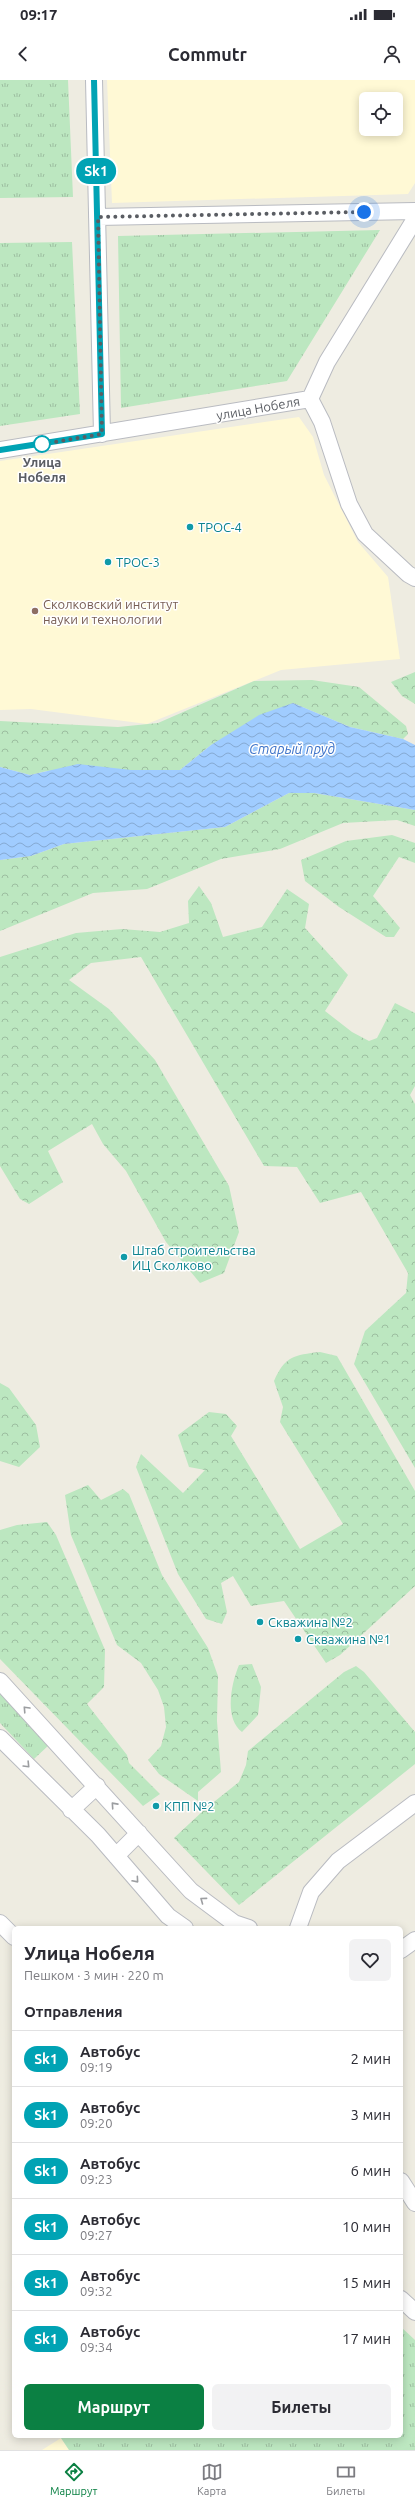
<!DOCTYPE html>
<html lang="ru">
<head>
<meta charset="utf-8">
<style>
  body { margin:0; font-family:Ubuntu,sans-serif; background:#f2f2f3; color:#2b2b33; height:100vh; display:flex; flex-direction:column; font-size:15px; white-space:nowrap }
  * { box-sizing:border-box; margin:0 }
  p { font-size:13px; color:#7c7c81 }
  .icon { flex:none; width:22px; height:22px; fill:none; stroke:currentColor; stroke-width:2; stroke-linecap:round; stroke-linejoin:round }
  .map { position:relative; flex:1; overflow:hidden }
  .panel { position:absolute; left:12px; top:1846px; width:391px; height:512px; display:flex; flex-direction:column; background:#fff; border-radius:6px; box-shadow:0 2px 10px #0003 }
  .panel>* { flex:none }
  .badge { padding:0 8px; border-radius:13px; font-size:14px; line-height:26px }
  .controls { position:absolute; left:359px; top:12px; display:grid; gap:8px }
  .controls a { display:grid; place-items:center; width:44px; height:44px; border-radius:6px; background:#fff; box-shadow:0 2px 10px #0003; font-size:20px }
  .you { position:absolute; width:20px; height:20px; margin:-10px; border:3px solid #fff; border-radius:50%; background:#1a73e8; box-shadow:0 0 0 6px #1a73e833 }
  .map>.badge { position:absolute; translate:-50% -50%; box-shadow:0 0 0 2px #fff }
  h2 { padding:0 12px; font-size:15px; line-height:36px }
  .round { display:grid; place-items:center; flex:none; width:42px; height:42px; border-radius:6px; background:#f2f2f3 }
  .overview { display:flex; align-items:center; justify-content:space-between; height:68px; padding:0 12px }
  h1 { font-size:19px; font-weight:700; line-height:30px }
  .action { display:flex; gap:8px; margin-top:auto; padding:8px 12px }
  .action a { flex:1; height:46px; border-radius:6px; background:#0b8043; color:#fff; font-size:16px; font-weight:700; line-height:46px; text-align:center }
  .action a+a { background:#f2f2f3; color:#2b2b33 }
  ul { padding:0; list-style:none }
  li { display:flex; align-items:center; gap:12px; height:56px; padding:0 12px; border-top:1px solid #e1e1e2 }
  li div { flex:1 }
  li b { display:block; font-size:15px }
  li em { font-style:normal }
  li .badge { min-width:44px; font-weight:700; text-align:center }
  .status { display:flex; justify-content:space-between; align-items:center; height:28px; padding:0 20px; background:#fff; direction:ltr }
  .status svg { height:11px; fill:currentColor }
  header { display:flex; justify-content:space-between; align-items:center; height:52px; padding:0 12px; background:#fff; font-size:18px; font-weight:700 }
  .menu { display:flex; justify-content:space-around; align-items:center; height:56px; border-top:1px solid #e1e1e2; background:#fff; font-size:11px; color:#7c7c81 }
  .menu a { display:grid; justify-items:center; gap:2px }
  .menu .on { color:#0b8043 }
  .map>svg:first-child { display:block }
  .commercial { fill:#fff9d5; fill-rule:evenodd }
  .grass { fill:url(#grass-tufts) }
  .forest { fill:url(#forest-crowns) }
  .water { fill:url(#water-waves) }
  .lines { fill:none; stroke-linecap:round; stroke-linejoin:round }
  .minor-casing { stroke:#b9bbc1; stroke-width:18 }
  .minor { stroke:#fff; stroke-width:16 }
  .oneway { stroke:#9c9ea1 }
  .line-casing { stroke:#fff; stroke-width:9 }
  .line { stroke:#00a3b4; stroke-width:6 }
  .walk { stroke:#5a5d63; stroke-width:4; stroke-dasharray:0 7.2 }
  .stop-dot { fill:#fff; stroke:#00a3b4; stroke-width:2 }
  .culture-dot { fill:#0f9aa8; stroke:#fff; stroke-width:1.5 }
  .education-dot { fill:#8d6e63; stroke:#fff; stroke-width:1.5 }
  .labels { text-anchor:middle; stroke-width:3; stroke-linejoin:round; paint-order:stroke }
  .street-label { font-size:13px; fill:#5a5d63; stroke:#fff }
  .stop-label { font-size:13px; font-weight:bold; fill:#5a5d63; stroke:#fff }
  .culture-label { font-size:13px; fill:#0d838f; stroke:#fff; text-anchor:start }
  .education-label { font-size:13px; fill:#785e54; stroke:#fff; text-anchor:start }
  .water-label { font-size:14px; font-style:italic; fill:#3d73c9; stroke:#fff }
</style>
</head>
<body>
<div class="status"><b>09:17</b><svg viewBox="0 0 49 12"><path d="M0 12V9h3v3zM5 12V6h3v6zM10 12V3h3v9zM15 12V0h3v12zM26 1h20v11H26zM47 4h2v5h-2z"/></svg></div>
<header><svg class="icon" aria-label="back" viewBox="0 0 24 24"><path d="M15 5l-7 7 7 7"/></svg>Commutr<svg class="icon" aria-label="person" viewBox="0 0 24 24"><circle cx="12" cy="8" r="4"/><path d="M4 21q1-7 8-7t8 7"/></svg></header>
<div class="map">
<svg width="415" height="2370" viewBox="0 0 415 2370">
  <defs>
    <pattern id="grass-tufts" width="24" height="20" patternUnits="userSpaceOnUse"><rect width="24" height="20" fill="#bce7c0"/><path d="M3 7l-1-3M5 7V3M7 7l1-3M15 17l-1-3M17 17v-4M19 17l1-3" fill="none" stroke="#9cbea0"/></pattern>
    <pattern id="forest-crowns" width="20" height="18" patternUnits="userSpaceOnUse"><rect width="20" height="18" fill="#bce7c0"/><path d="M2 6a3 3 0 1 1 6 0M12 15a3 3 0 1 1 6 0" fill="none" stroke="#9cbea0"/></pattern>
    <pattern id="water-waves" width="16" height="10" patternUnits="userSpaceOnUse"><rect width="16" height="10" fill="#a0ccff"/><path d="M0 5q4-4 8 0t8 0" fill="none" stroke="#85a9d2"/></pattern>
  </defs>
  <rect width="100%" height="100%" fill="#eeece1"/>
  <path class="commercial" d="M107,0H415V103L408,114L112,123ZM366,19H396V49H366Z
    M299,337L313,357L324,395L358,462L388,497L400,579L281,590L147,644L31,629L0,630V381Z
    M61,2358L69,2370H42Z"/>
  <path class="grass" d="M0,0H68L73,117L0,118Z
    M380,150L287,301L121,328L118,156Z
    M72,162L80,334L0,346V163Z
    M0,1612L50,1664L34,1679L0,1643Z
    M401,2247L415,2260V2370H69L61,2358L401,2356Z"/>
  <path class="forest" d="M415,592V624L402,616L391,602Z
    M312,600L359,607L406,646L408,654L403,659L350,647L293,623L211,665L180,690L47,691L30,695L0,687V641L118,647L158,643L254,601Z
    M289,713H314L415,730V746L397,740L343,743L280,769L221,779L147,809L93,813L0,851V780L31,776L64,764L225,747Z
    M392,755L415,763V783L399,777L373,816L400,848L394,857H386L339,827L305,801L301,780L346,761Z
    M199,806L211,823L223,857L262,847L287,809L309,824L305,848L348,895L325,931L352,952L369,961L377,958L395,923L415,933V1006L410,1015L415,1024V1388L354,1284L365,1251L406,1213L408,1193L361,1112L320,1123L297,1087L264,1086L141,877L91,883L69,900L109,929L155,980L229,1106L239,1152L224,1193L200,1203L166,1162L126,1091L103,1064L92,1044L48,1071L63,1102L29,1124L20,1119L0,1086V877L76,853L122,849L160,852L189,843L188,821Z
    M320,1272L337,1276L415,1411V1506L340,1575L326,1583L284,1521L251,1526L233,1496L221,1503L227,1532L222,1544L206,1539L178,1494L136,1387L141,1374L183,1413L205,1390L189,1387L178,1355L209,1332L226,1334L237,1346L231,1356L300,1469L343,1444L280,1342L283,1327L274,1301C285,1276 294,1275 320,1272Z
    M0,1303L9,1308L36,1345L40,1367L19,1387L0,1381Z
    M88,1405L101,1420L123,1409L129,1414L162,1495L208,1568L218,1596L217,1641L221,1692L198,1712V1721L159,1694L148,1680L161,1666L166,1647L164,1627L158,1610L141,1583L117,1565L71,1455L65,1415Z
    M47,1442L56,1455L105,1570L104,1607L87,1624L127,1675L129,1683L160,1714L143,1726L0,1579V1450L17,1445Z
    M252,1584L261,1607L258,1635L242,1652C224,1639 231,1604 239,1585Z
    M356,1586L364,1592L415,1652V1684L239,1825L174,1758L205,1729L239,1702L246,1685L248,1671L344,1592Z"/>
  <path class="water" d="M293,623L350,647L403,659L415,665V730L314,713H289L225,747L64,764L31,776L0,780V687L30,695L78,684L131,690H180L211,665L259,635Z"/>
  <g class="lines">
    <defs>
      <path id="minor" d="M94,0L102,354
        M97,137L415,131
        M310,319L322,342L349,424L365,454L408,494L415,498
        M310,319L327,282L415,139
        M0,370L310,319
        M0,1601L191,1811L234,1843L249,1848
        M0,1658L98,1755L168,1836L185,1848
        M71,1730L97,1706
        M116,1776L139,1753
        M0,1843L14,1857
        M298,1848L311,1812L338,1781L415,1723
        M401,1870L415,1860
        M401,2101L415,2123
        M401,2219L415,2232"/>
    </defs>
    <use href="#minor" class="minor-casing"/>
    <use href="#minor" class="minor"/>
  </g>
  <defs><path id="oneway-chevron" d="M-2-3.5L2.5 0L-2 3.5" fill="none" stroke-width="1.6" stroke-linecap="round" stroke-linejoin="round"/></defs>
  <g class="oneway">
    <use href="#oneway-chevron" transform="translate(26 1629) rotate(-133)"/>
    <use href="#oneway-chevron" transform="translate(27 1685) rotate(46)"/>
    <use href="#oneway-chevron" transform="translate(114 1725) rotate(-132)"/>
    <use href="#oneway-chevron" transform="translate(136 1800) rotate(49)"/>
    <use href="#oneway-chevron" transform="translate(203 1820) rotate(-144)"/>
  </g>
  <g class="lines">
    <defs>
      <path id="line" d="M0,370L102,354L94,0"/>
    </defs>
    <use href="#line" class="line-casing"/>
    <use href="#line" class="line"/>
    <path class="walk" d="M42,364L102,354L98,137L364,132"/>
  </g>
  <circle class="stop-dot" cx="42" cy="364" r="8"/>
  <g class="culture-dot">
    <circle cx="190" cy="447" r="4"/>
    <circle cx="108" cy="482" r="4"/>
    <circle cx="124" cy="1177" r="4"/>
    <circle cx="260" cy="1542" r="4"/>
    <circle cx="298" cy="1559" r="4"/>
    <circle cx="156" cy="1726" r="4"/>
  </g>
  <circle class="education-dot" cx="35" cy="531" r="4"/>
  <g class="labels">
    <g class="street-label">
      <text transform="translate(258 328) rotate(-10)" y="5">улица Нобеля</text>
    </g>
    <g class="stop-label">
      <text x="42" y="387">Улица<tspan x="42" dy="15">Нобеля</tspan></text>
    </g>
    <g class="culture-label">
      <text x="198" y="452">TPOC-4</text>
      <text x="116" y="487">TPOC-3</text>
      <text x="132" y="1175">Штаб строительства<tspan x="132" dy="15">ИЦ Сколково</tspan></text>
      <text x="268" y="1547">Скважина №2</text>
      <text x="306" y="1564">Скважина №1</text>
      <text x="164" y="1731">КПП №2</text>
    </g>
    <g class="education-label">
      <text x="43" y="529">Сколковский институт<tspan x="43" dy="15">науки и технологии</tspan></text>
    </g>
    <g class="water-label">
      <text x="292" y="674">Старый пруд</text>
    </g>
  </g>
</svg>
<div class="controls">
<a><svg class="icon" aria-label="locate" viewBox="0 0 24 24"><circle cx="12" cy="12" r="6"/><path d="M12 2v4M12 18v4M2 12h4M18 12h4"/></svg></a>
</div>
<div class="you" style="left:364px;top:132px"></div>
<b class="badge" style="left:96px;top:91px;background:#00a3b4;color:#fff">Sk1</b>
<section class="panel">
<div class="overview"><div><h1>Улица Нобеля</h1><p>Пешком · 3 мин · 220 m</p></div><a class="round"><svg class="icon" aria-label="heart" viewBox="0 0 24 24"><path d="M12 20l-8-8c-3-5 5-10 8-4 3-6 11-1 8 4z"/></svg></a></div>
<h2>Отправления</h2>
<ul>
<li><span class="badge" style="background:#00a3b4;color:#fff">Sk1</span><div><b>Автобус</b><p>09:19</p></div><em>2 мин</em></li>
<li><span class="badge" style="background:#00a3b4;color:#fff">Sk1</span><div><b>Автобус</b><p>09:20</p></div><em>3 мин</em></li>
<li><span class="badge" style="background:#00a3b4;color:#fff">Sk1</span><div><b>Автобус</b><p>09:23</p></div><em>6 мин</em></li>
<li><span class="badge" style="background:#00a3b4;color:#fff">Sk1</span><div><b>Автобус</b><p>09:27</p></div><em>10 мин</em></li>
<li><span class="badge" style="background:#00a3b4;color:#fff">Sk1</span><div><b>Автобус</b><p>09:32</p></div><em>15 мин</em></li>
<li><span class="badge" style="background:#00a3b4;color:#fff">Sk1</span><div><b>Автобус</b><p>09:34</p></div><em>17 мин</em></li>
</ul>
<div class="action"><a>Маршрут</a><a>Билеты</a></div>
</section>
</div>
<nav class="menu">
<a class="on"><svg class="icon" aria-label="directions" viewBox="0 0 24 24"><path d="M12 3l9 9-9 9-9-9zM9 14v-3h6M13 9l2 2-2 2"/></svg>Маршрут</a>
<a><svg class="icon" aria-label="map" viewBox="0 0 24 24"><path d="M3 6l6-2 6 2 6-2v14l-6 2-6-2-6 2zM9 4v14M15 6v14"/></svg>Карта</a>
<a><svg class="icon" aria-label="tickets" viewBox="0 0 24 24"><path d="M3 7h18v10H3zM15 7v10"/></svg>Билеты</a>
</nav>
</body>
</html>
